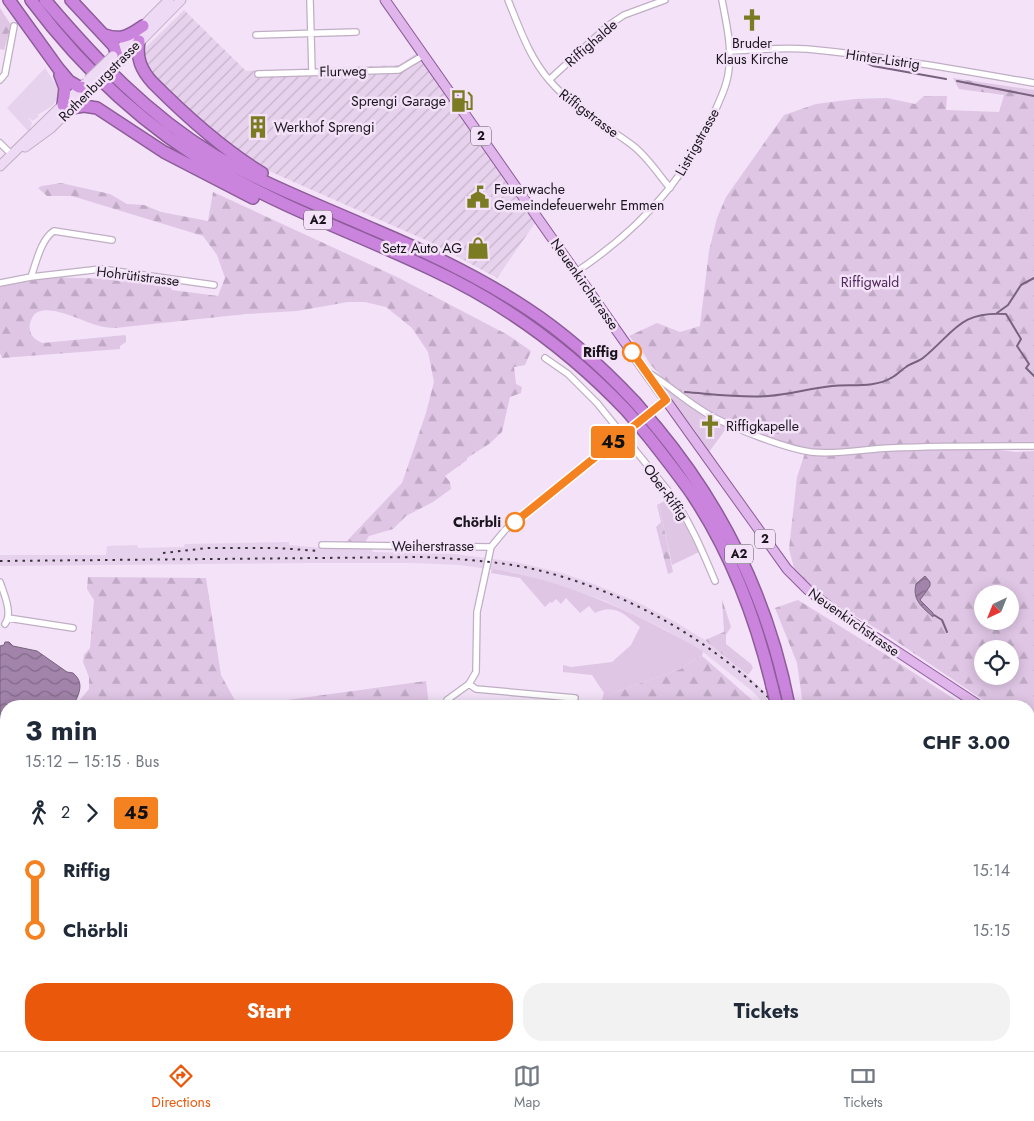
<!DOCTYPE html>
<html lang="en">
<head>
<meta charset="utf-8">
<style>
  body { margin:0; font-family:Jost,sans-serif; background:#f2f2f3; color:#1f2937; height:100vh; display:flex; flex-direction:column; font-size:19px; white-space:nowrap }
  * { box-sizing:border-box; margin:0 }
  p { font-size:16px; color:#747a83 }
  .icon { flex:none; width:28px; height:28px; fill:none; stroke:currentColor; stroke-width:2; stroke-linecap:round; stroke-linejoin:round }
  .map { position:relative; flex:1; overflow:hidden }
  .side { position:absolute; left:0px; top:700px; width:1035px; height:351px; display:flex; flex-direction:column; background:#fff; border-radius:20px 20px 0 0; box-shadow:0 2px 12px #0003 }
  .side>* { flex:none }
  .badge { padding:0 10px; border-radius:4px; font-size:18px; line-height:32px }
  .needle { width:32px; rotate:223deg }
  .controls { position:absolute; left:974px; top:585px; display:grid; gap:10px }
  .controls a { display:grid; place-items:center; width:45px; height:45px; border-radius:50%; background:#fff; box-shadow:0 2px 12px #0003; font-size:25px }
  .map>.badge { position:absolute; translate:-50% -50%; box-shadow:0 0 0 2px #fff }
  .legs { display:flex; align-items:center; gap:8px; height:55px; padding:0 25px; font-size:16px }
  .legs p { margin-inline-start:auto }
  .summary { display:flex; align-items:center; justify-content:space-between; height:85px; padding:0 25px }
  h1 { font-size:28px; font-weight:700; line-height:38px }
  .cta { display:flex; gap:10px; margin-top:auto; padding:10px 25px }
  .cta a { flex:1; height:58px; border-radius:20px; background:#ea580c; color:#fff; font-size:20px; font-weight:700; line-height:58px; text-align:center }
  .cta a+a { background:#f2f2f3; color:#1f2937 }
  ul { padding:0 25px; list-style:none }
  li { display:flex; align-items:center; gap:18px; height:60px; font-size:19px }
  li i { display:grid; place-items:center; width:8px; height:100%; margin:0 6px; background:currentColor }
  li i::after { content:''; width:12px; height:12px; margin:-6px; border:4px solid; border-radius:50%; background:#fff }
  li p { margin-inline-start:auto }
  li:first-child i { background:linear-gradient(#0000 50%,currentColor 0) }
  li:last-child i { background:linear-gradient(currentColor 50%,#0000 0) }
  .menu { display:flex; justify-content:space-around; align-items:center; height:70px; border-top:1px solid #e0e1e3; background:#fff; font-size:14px; color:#747a83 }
  .menu a { display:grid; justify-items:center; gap:2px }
  .menu .on { color:#ea580c }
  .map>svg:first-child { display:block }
  .built { fill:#e7d2ed }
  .industrial { fill:url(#industrial-furrows) }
  .grass { fill:#dfc6e5 }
  .forest { fill:url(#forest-firs); fill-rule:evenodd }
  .water { fill:url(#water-waves); stroke:#79627f }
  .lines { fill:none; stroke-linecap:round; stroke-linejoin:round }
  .stream { stroke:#79627f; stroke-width:2 }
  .minor-casing { stroke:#c0afc4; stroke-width:8 }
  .secondary-casing { stroke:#c0afc4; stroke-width:11 }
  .primary-casing { stroke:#8d5d99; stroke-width:11 }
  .motorway-casing { stroke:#8d5d99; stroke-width:14 }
  .minor { stroke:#fff; stroke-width:5.5 }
  .secondary { stroke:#efdaf5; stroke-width:9 }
  .primary { stroke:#e0b5eb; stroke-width:9 }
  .motorway { stroke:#cb84dd; stroke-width:11 }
  .rail { stroke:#3a323c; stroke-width:2; stroke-dasharray:2.5 5; stroke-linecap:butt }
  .secondary-bridge-casing { stroke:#c0afc4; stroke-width:11; stroke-linecap:butt }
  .motorway-bridge-casing { stroke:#8d5d99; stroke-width:14; stroke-linecap:butt }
  .secondary-bridge { stroke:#efdaf5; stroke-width:9 }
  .motorway-bridge { stroke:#cb84dd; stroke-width:11 }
  .line-1-casing { stroke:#fff; stroke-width:11 }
  .line-1 { stroke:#f58220; stroke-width:8 }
  .stop-1-dot { fill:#fff; stroke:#f58220; stroke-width:2.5 }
  .labels { text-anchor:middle; stroke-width:5; stroke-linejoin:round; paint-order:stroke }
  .shield { fill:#f3e2f8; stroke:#5b525e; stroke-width:1 }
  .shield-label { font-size:12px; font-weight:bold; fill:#1a141c }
  .street-label { font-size:14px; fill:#1a141c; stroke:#f3e2f8 }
  .poi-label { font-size:14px; fill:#1a141c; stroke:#f3e2f8; text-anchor:start }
  .park-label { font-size:14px; fill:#50285b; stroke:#f3e2f8 }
  .stop-label { font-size:14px; font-weight:bold; fill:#1a141c; stroke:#f3e2f8; text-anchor:end }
</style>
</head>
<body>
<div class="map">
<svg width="1034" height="1051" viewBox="0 0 1034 1051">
  <defs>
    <pattern id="industrial-furrows" width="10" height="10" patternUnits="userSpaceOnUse" patternTransform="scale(1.25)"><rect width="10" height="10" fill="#e7d2ed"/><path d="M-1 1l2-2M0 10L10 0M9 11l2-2" fill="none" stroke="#c6b3cb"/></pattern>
    <pattern id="forest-firs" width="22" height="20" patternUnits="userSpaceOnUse" patternTransform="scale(1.25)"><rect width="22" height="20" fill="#dfc6e5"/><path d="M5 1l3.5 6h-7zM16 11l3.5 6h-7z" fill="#bfa9c4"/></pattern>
    <pattern id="water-waves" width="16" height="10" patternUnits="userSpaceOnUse" patternTransform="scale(1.25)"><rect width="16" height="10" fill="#a283aa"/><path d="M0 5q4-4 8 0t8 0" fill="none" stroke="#836a8a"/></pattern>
  </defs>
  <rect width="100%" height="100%" fill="#f3e2f8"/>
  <path class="built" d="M45,68L60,91V95L52,106L39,114H37L39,116L33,121L28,117L32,123L29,132L7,108Z
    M289,542V545L322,548H372L373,552L455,554L516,562L562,573L594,584L635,601L672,620L705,640L734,663L780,706H767L752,691L703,652L662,628L605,601L577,591L516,573L460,565L413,563H306L0,566V555H106L107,546L137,545L138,548L184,547L185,544Z"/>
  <path class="industrial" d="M184,10L246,71L399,65L418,52L535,223L497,278L430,242L269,171L230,145L191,112L148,70L142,51Z
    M1029,998L1034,999V1051H940V1045H1029Z"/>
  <path class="grass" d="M662,385L728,426L709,452L694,429L660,386Z
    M666,500L672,502L676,507L699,552L672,565L659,504Z
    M492,569C568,581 636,613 703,651L702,656L690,662L681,669L613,693H604L592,675L563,672V665L571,667L612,662L631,645L640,627C625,615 615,603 595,613L589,606L580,613L566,598L561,604L556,599L552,603L550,602L545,607L520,578L491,573Z"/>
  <path class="forest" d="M0,8L11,25L4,50L0,49Z
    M953,78L1034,90V445L827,451L799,447L750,431L699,407L662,377L650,364L640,347H638L629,336L657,323L680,332L700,326L709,251L717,218L726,197L784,115L816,104L855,99L887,98L915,104L924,96H947L946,110L999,112L1004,95L959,89Z
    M61,183L110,194L127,204L144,205L161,212L208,221L213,192L397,277L508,335L531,351L525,365L514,367L516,384L522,387L521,393L510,397L502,432L489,444L467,458V460L445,476L450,482L451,489L433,502L406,516L393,529L369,536L364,544L345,543L402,483L426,413L434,382L428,352L412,328L386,307L365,302H348L297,311L246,314L115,328C109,328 102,327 96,325C81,321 41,299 32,318C30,322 29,326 30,330C31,337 37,341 43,343L125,335L126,337V342L120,346V349L2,358L0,353V286L37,277L167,280L172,290L218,296L225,278L217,255L203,236L72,196H47L38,188L42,186Z
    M972,447L1016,452L1034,451V734L1029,730V706H992L887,635L817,593L795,572L789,549L797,477L805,453ZM982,594H1010V621H982ZM982,649H1010V676H982Z
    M659,504L673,572L668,574L656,527L661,522L657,505Z
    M88,577L206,578L221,675L238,706H75L89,689V677L83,662L84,655L90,648L94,600L87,589Z
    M722,599L731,627L726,635V644L751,664L753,668L748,675L705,640L724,632Z
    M798,600L880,651L965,706H803L797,663L775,608Z
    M702,656L759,706H600L604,693H613L681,669L690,662Z
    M426,681L429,706H243Z
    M1029,748L1034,751V941H1029Z
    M6,757V892L0,886V759Z
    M620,1045H708L719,1051H675L621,1048Z"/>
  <path class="water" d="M925,576L930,582V586L920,600L933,613V617C922,607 912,600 916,584Z
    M5,642H9L13,646L37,651L67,672L73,673C85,683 79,694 73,706H6V757L0,759V646L4,645Z"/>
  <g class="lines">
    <path class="stream" d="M861,60L873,66L946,79
      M957,81L1034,96
      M997,313L1008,305L1021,285L1034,278
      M685,392C712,394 741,398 768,396C790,395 810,388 832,386C850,384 875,388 891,378C897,375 901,370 906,367C911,363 918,362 923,358C955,332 959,311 1006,314L1021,339L1017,346L1029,364L1026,368L1034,376
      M934,615L942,620L947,632
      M0,864L6,871
      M1029,905L1034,907"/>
    <defs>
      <path id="minor" d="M310,0L312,72
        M508,0C520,29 529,57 550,81C573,108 604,124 632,145C647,156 658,174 670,188
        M256,35L356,32
        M730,51C755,50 781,47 807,49C883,56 959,70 1034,83
        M258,74L399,70L424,55
        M0,80L5,74L14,26
        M549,80L609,25L624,15L665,0
        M0,143L12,155
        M576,272C636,232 687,179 715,111C721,97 728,83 729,68C732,46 726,22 722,0
        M31,277C36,263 41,239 54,231L112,240
        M0,283L31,277L101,269L214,285
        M545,358L568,374L597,403L669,492C689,519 702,550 715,581
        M649,373C672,387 691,406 715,418C739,430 784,448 811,452C838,455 863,449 890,448C938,446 986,446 1034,446
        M646,416L666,400
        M322,545L491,547
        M0,582C4,594 13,613 5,624
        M8,618L73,628
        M469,684L476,689L575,698
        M448,706L447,700L469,684L476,672L477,612L491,547L505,530L639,422"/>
      <path id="secondary" d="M113,56L169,0
        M113,67L120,62L181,0
        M25,147L51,128L91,88
        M0,166L84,84"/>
      <path id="primary" d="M385,0L645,371L787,569L808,590L831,608L980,706
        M1029,738L1034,741"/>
      <path id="motorway" d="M9,0L58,68L69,81L79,87L91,88
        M31,0C82,68 146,128 220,171C288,210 362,236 433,270C506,304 571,352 627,411
        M45,0C95,59 147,114 214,155C265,185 321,206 375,230C427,252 479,277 526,308C566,334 602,367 635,402
        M71,0L114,46L117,56L112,68
        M105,35C121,41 130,35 143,26
        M139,41C136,58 141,70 153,83C186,116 222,149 262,173
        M60,75L65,88L63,105
        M71,108L84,106L97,108L164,152L253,198
        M657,428C724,509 769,602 789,706
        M648,436C663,455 678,474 692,494C730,551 756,619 772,686
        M793,1045V1051
        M806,1045V1051"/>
    </defs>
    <use href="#minor" class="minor-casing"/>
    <use href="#secondary" class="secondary-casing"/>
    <use href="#primary" class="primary-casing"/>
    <use href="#motorway" class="motorway-casing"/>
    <use href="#minor" class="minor"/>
    <use href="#secondary" class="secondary"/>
    <use href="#primary" class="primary"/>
    <use href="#motorway" class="motorway"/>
    <path class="rail" d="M163,553L208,548H277L320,551
      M0,561L424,557C459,559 494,561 529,568C622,589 710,638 777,706
      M930,1045V1051
      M947,1045L948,1051"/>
    <defs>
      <path id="secondary-bridge" d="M88,80L113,56
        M91,88L112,68"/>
      <path id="motorway-bridge" d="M635,402L657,428
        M627,411L648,436
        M772,686L777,706"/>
    </defs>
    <use href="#secondary-bridge" class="secondary-bridge-casing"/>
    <use href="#motorway-bridge" class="motorway-bridge-casing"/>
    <use href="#secondary-bridge" class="secondary-bridge"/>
    <use href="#motorway-bridge" class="motorway-bridge"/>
  </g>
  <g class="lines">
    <defs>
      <path id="line-1" d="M515,522L666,400L632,352"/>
    </defs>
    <use href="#line-1" class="line-1-casing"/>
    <use href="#line-1" class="line-1"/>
  </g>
  <defs>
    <symbol id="church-bare" viewBox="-9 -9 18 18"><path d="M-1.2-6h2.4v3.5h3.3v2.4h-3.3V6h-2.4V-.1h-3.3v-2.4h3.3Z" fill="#7b7b22" stroke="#f3e2f8" stroke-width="2.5" paint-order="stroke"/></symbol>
    <symbol id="fuel-bare" viewBox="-9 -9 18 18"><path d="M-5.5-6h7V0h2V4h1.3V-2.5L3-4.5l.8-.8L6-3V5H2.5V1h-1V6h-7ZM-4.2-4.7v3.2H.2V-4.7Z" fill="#7b7b22" stroke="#f3e2f8" stroke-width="2.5" paint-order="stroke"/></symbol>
    <symbol id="building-bare" viewBox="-9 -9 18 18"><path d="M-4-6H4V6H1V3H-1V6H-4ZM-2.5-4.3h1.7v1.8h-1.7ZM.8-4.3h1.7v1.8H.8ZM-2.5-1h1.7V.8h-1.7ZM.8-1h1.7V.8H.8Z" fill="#7b7b22" stroke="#f3e2f8" stroke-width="2.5" paint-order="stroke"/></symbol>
    <symbol id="civic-bare" viewBox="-9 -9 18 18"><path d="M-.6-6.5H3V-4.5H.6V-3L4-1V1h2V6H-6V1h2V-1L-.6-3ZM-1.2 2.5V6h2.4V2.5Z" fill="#7b7b22" stroke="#f3e2f8" stroke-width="2.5" paint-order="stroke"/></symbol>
    <symbol id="shop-bare" viewBox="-9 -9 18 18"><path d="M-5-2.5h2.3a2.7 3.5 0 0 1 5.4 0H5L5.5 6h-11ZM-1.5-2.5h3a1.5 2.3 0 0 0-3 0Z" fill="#7b7b22" stroke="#f3e2f8" stroke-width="2.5" paint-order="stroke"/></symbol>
  </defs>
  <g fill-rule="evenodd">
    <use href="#church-bare" x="736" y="4" width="32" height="32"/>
    <use href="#fuel-bare" x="446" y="85" width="32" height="32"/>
    <use href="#building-bare" x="242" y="111" width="32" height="32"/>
    <use href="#civic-bare" x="462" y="181" width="32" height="32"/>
    <use href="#shop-bare" x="462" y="232" width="32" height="32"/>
    <use href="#church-bare" x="694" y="410" width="32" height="32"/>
  </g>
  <g class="stop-1-dot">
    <circle cx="632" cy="352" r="9"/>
    <circle cx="515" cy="522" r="9"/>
  </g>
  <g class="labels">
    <g class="shield">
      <rect x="471" y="126.5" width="20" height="19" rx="4"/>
      <rect x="304" y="210.5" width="28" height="19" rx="4"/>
      <rect x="755" y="529.5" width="20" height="19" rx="4"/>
      <rect x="725" y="544.5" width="28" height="19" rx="4"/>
    </g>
    <g class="shield-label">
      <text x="481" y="140">2</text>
      <text x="318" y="224">A2</text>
      <text x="765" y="543">2</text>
      <text x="739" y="558">A2</text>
    </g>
    <g class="street-label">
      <text transform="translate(591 43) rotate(-41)" y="5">Riffighalde</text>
      <text transform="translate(883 59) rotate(8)" y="5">Hinter-Listrig</text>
      <text transform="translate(343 71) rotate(-1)" y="5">Flurweg</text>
      <text transform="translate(99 81) rotate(-45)" y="5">Rothenburgstrasse</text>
      <text transform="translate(589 113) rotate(37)" y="5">Riffigstrasse</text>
      <text transform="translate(697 142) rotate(-61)" y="5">Listrigstrasse</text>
      <text transform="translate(138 276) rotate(7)" y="5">Hohrütistrasse</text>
      <text transform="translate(585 284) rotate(55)" y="5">Neuenkirchstrasse</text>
      <text transform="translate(666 492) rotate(54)" y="5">Ober-Riffig</text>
      <text x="433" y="551">Weiherstrasse</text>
      <text transform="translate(854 622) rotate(35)" y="5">Neuenkirchstrasse</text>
    </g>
    <g class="poi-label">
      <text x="752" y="48" text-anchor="middle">Bruder<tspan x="752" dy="16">Klaus Kirche</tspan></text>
      <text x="446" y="106" text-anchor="end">Sprengi Garage</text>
      <text x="274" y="132">Werkhof Sprengi</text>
      <text x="494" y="194">Feuerwache<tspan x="494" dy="16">Gemeindefeuerwehr Emmen</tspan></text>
      <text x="462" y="253" text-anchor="end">Setz Auto AG</text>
      <text x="726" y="431">Riffigkapelle</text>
    </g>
    <g class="park-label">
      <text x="870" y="287">Riffigwald</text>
    </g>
    <g class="stop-label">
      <text x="618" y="357">Riffig</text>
      <text x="501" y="527">Chörbli</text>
    </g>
  </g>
</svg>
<div class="controls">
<a><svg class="needle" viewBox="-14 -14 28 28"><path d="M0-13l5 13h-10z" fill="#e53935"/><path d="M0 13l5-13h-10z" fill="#747a83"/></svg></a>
<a><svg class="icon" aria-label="locate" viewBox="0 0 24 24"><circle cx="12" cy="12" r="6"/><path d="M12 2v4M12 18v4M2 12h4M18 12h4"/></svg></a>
</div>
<b class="badge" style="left:613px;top:442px;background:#f58220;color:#111">45</b>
<section class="side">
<div class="summary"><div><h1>3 min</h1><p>15:12 – 15:15 · Bus</p></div><b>CHF 3.00</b></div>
<div class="legs"><svg class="icon" aria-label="walk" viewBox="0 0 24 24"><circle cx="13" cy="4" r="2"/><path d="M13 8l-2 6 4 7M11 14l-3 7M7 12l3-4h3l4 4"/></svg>2<svg class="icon" aria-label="forward" viewBox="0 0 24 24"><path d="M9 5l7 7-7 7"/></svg><b class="badge" style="background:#f58220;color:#111">45</b></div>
<ul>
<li><i style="color:#f58220"></i><b>Riffig</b><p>15:14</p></li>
<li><i style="color:#f58220"></i><b>Chörbli</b><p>15:15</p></li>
</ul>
<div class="cta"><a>Start</a><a>Tickets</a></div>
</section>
</div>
<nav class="menu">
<a class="on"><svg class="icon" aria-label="directions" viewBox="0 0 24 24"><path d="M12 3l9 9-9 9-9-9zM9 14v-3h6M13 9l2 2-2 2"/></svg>Directions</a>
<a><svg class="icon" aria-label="map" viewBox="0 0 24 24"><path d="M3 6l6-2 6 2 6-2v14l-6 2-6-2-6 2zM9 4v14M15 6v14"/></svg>Map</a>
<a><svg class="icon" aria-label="tickets" viewBox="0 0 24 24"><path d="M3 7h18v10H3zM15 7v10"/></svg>Tickets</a>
</nav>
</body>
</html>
